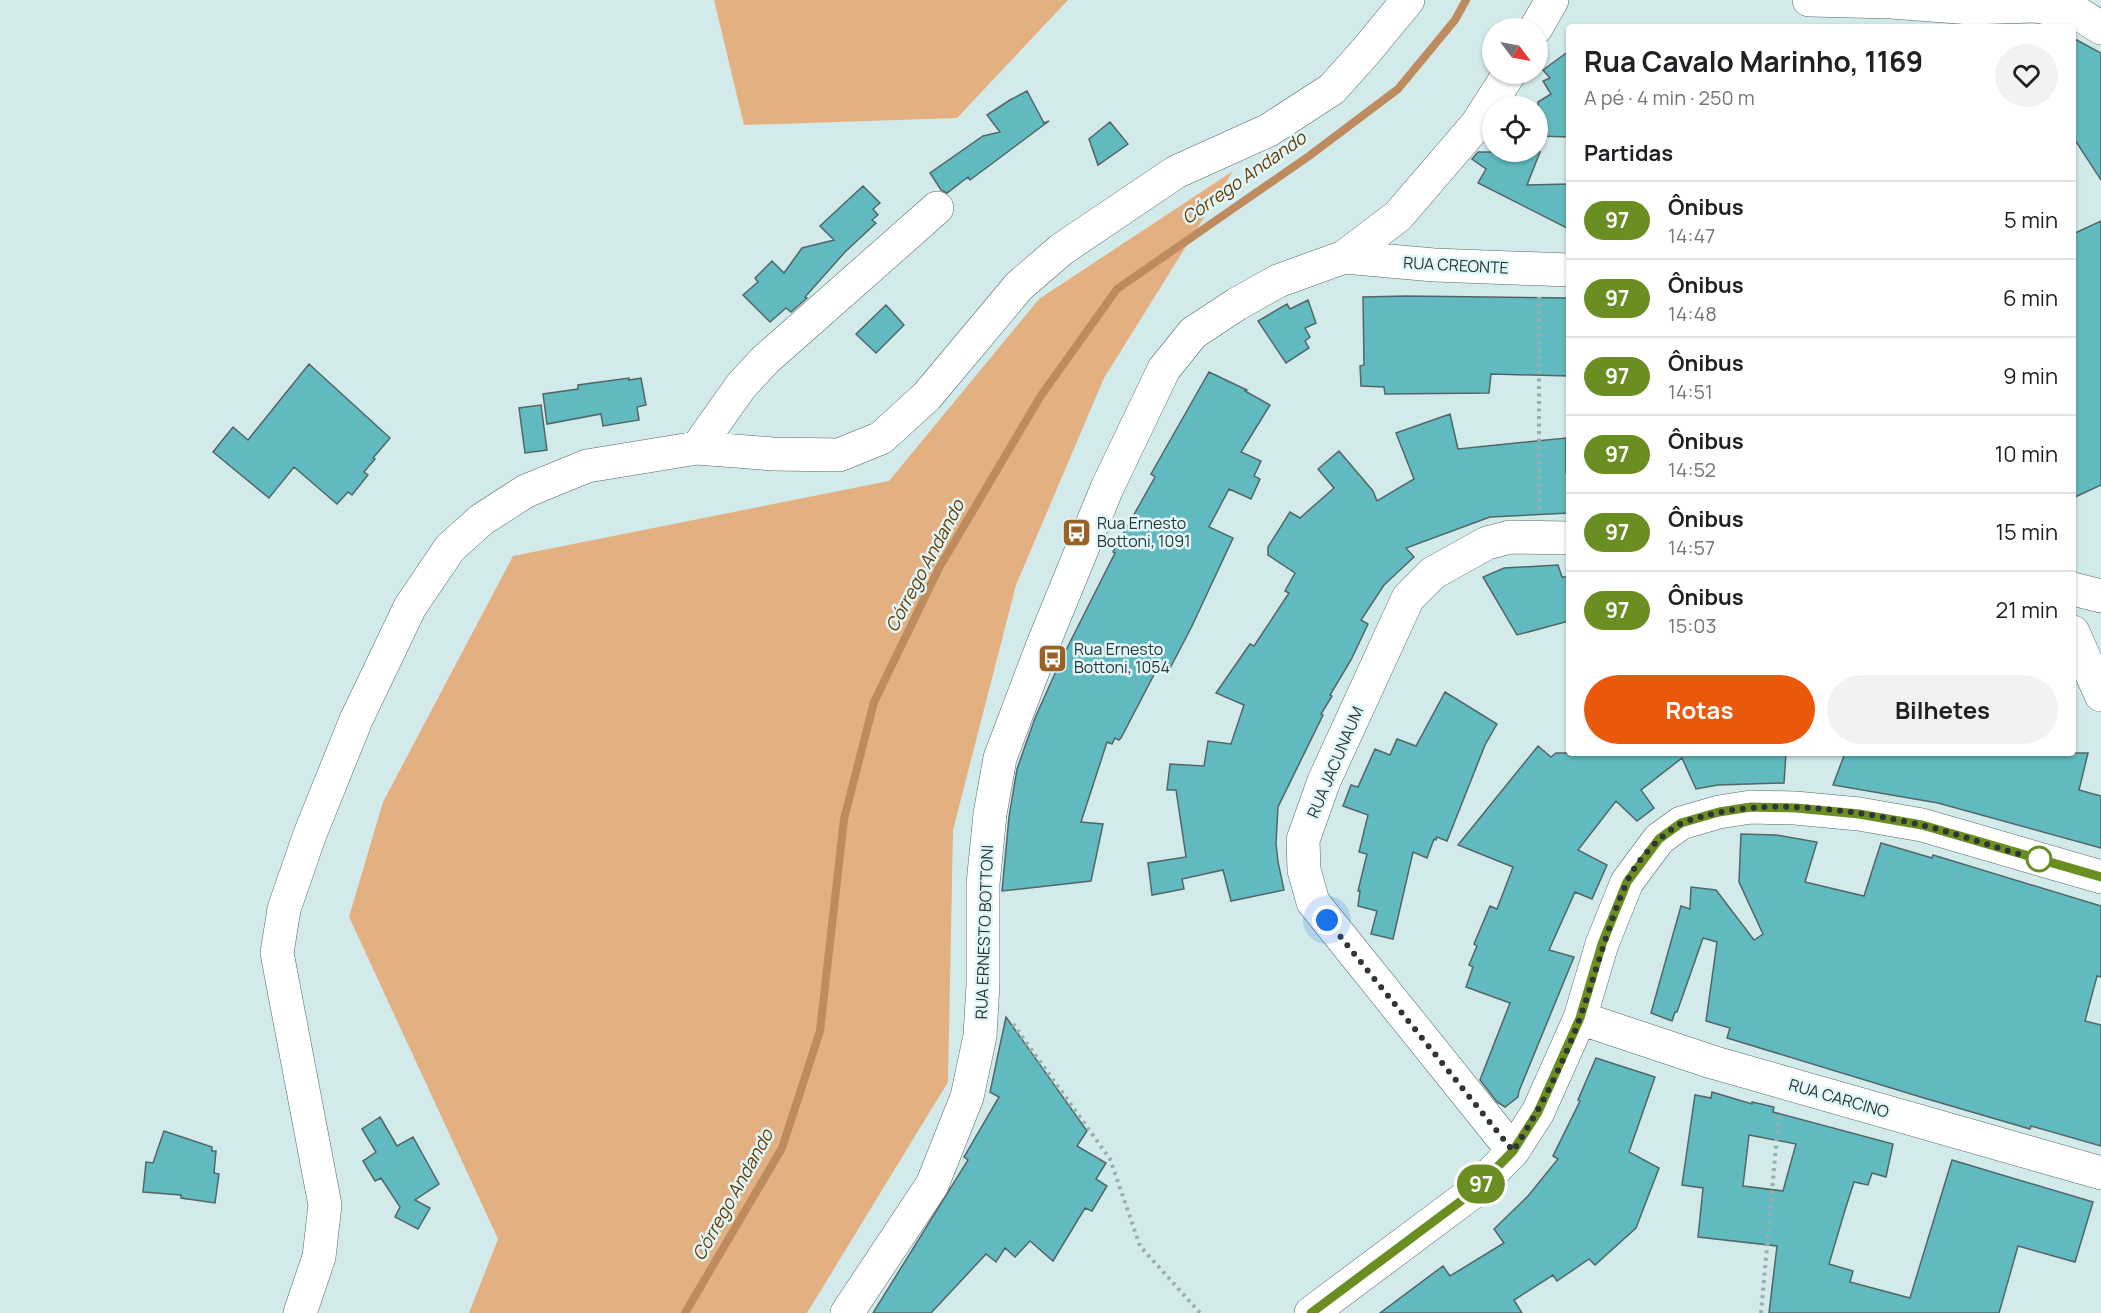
<!DOCTYPE html>
<html lang="pt">
<head>
<meta charset="utf-8">
<style>
  body { margin:0; font-family:Manrope,sans-serif; background:#f2f2f2; color:#202124; height:100vh; display:flex; flex-direction:column; font-size:22px; white-space:nowrap }
  * { box-sizing:border-box; margin:0 }
  p { font-size:20px; color:#757577 }
  .icon { flex:none; width:33px; height:33px; fill:none; stroke:currentColor; stroke-width:2; stroke-linecap:round; stroke-linejoin:round }
  .map { position:relative; flex:1; overflow:hidden }
  .panel { position:absolute; left:1566px; top:24px; width:510px; height:732px; display:flex; flex-direction:column; background:#fff; border-radius:6px; box-shadow:0 2px 4px #0004 }
  .panel>* { flex:none }
  .badge { padding:0 12px; border-radius:20px; font-size:21px; line-height:39px }
  .needle { width:39px; rotate:122deg }
  .buttons { position:absolute; left:1482px; top:18px; display:grid; gap:12px }
  .buttons a { display:grid; place-items:center; width:66px; height:66px; border-radius:50%; background:#fff; box-shadow:0 2px 4px #0004; font-size:30px }
  .you { position:absolute; width:30px; height:30px; margin:-15px; border:4px solid #fff; border-radius:50%; background:#1a73e8; box-shadow:0 0 0 9px #1a73e833 }
  .map>.badge { position:absolute; translate:-50% -50%; box-shadow:0 0 0 3px #fff }
  h2 { padding:0 18px; font-size:22px; line-height:54px }
  .round { display:grid; place-items:center; flex:none; width:63px; height:63px; border-radius:32px; background:#f2f2f2 }
  .summary { display:flex; align-items:center; justify-content:space-between; height:102px; padding:0 18px }
  h1 { font-size:28px; font-weight:700; line-height:45px }
  .action { display:flex; gap:12px; margin-top:auto; padding:12px 18px }
  .action a { flex:1; height:69px; border-radius:36px; background:#ea580c; color:#fff; font-size:24px; font-weight:700; line-height:69px; text-align:center }
  .action a+a { background:#f2f2f2; color:#202124 }
  ul { padding:0; list-style:none }
  li { display:flex; align-items:center; gap:18px; height:78px; padding:0 18px; border-top:2px solid #e0e0e0 }
  li div { flex:1 }
  li b { display:block; font-size:22px }
  li em { font-style:normal }
  li .badge { min-width:66px; font-weight:700; text-align:center }
  .map>svg:first-child { display:block }
  .green { fill:#e3b082 }
  .lines { fill:none; stroke-linecap:round; stroke-linejoin:round }
  .stream { stroke:#be8b5f; stroke-width:8 }
  .building { fill:#61bac0; stroke:#526667; stroke-width:1.5; fill-rule:evenodd }
  .minor-casing { stroke:#546869; stroke-width:34 }
  .path { stroke:#9badae; stroke-width:4; stroke-dasharray:3 4.5; stroke-linecap:butt }
  .minor { stroke:#fff; stroke-width:33 }
  .line-casing { stroke:#fff; stroke-width:14 }
  .line { stroke:#6b8e23; stroke-width:9 }
  .walk { stroke:#2d3536; stroke-width:6; stroke-dasharray:0 10.8 }
  .stop-dot { fill:#fff; stroke:#6b8e23; stroke-width:3 }
  .labels { text-anchor:middle; stroke-width:5; stroke-linejoin:round; paint-order:stroke }
  .street-label { font-size:16px; fill:#2d3536; stroke:#e0f7f9 }
  .poi-label { font-size:16px; fill:#2d3536; stroke:#e0f7f9; text-anchor:start }
  .water-label { font-size:18px; font-style:italic; fill:#6a3a00; stroke:#e0f7f9 }
</style>
</head>
<body>
<div class="map">
<svg width="2101" height="1313" viewBox="0 0 2101 1313">
  <rect width="100%" height="100%" fill="#d3eaeb"/>
  <path class="green" d="M714,0H1068L957,118L744,125Z
    M1233,171L1104,378L1016,585L953,830L948,1082L807,1313H469L498,1239L349,917L383,802L513,556L889,481L1039,299Z"/>
  <g class="lines">
    <path class="stream" d="M685,1313L782,1148L820,1031L844,819L874,702L939,568L1040,397L1117,289L1309,156L1398,89L1455,20L1466,0"/>
  </g>
  <path class="building" d="M2073,38L2101,53V180L2073,137Z
    M1569,51V137L1538,136V102L1551,94L1543,81L1550,78L1543,70Z
    M1027,91L1044,123L1049,121L970,180L968,177L947,193L941,190L930,173L983,136L1000,132L987,115L1010,100Z
    M1110,122L1128,144L1098,165L1089,139Z
    M1478,152H1540L1527,185L1569,184V229L1478,183L1486,169L1472,159Z
    M863,186L880,203L873,209L878,215L872,220L876,223L845,252L805,297L807,298L791,312L786,308L770,322L743,295L758,282L755,278L772,261L784,273L802,248L834,240L820,226Z
    M2101,221V485L2073,498V234Z
    M1406,296L1569,298V376L1491,374L1489,393L1385,394L1384,387L1361,386L1360,366L1364,365L1363,297Z
    M1308,300L1316,323L1305,328L1310,337L1305,341L1309,348L1286,363L1258,321L1287,304L1290,309Z
    M886,305L904,325L876,353L856,334Z
    M309,364L390,438L373,458L375,459L364,472L368,475L352,495L348,492L337,504L294,467L269,498L213,452L233,427L248,440Z
    M1209,372L1247,390L1245,391L1270,405L1241,452L1261,461L1254,476L1260,479L1251,499L1229,489L1209,527L1233,538L1191,628L1168,672L1158,667L1121,738L1119,740L1115,738L1112,744L1107,742L1081,822L1103,824L1091,881L1002,891L1009,817L1017,769L1035,718L1061,660L1115,553L1113,552L1155,477L1151,474Z
    M629,378V380L641,378L646,405L637,407L639,420L603,426L601,414L547,424L543,394L578,389V385Z
    M541,405L547,450L525,453L519,408Z
    M1450,414L1458,449L1566,438V473H1569V513L1490,517L1406,548L1414,557L1384,585L1361,620L1368,624L1351,660L1330,695L1332,696L1321,714L1323,715L1278,807L1276,843L1278,862L1284,890L1231,901L1223,870L1182,879L1184,889L1152,895L1148,863L1186,857L1176,790H1167L1170,764L1204,766L1208,741L1231,744L1244,705L1216,693L1250,644L1254,646L1289,593L1285,591L1295,573L1268,555V547L1290,512L1300,518L1334,488L1318,469L1339,451L1373,491L1377,501L1414,479L1396,433Z
    M1558,565L1562,577H1569V621L1517,635L1483,577L1504,568Z
    M1445,692L1497,724L1485,745L1447,841L1437,837L1436,840L1434,839L1427,858L1413,852L1393,939L1371,934L1377,911L1358,906L1360,891H1358L1367,854L1359,852L1368,815L1343,806L1351,785L1358,787L1375,749L1390,755L1397,739L1416,746Z
    M1538,746L1551,757L1556,753H1786L1784,783L1718,785L1696,789L1682,758L1641,790L1654,808L1637,821L1616,801L1578,850L1607,865L1592,899L1575,892L1549,950L1574,957L1519,1091L1518,1097L1505,1107L1497,1102L1480,1080L1510,1003L1466,987L1473,967L1469,965L1477,946L1474,944L1490,906L1497,909L1513,867L1458,845Z
    M1845,753H2088L2079,790L2101,796V848L1938,803L1833,785Z
    M1741,834L1776,835L1817,842L1805,882L1864,896L1881,843L1932,858L1933,855L2101,906V977L2097,976L2085,1021L2101,1025V1146L2031,1126L2030,1129L1924,1098L1727,1038L1730,1028L1706,1021L1717,942L1703,938L1677,1012H1675L1672,1021L1651,1013L1681,906L1690,909L1691,887L1716,890L1754,940L1763,934L1739,882Z
    M1006,1017L1087,1131L1077,1146L1106,1163L1096,1179L1107,1186L1092,1211L1085,1208L1053,1261L1030,1241L1015,1257L1005,1248L996,1262L986,1254L931,1313H873L968,1160L964,1157L999,1097L990,1092Z
    M1596,1058L1655,1077L1629,1152L1659,1168L1636,1228L1595,1265L1589,1259L1557,1281L1553,1275L1514,1300L1522,1313H1380L1443,1266L1450,1276L1504,1243L1494,1229L1528,1196L1558,1159L1553,1156L1580,1101L1578,1100Z
    M1712,1092L1752,1104V1102L1774,1107L1773,1112L1893,1144L1886,1177L1872,1173L1868,1185L1854,1182L1845,1210L1829,1264L1853,1271L1850,1282L1910,1298L1952,1160L2093,1202L2075,1262L2018,1246L1999,1313H1769L1777,1246L1698,1237L1703,1188L1682,1185L1695,1095L1711,1098ZM1749,1135L1796,1144L1783,1191L1743,1186Z
    M380,1117L397,1146L413,1137L439,1184L415,1200L430,1208L418,1229L395,1217L400,1207L381,1178L375,1181L363,1161L376,1152L362,1129Z
    M164,1131L212,1147V1151H216L214,1173L219,1174L215,1203L181,1198V1195L143,1192L146,1162L153,1163Z"/>
  <g class="lines">
    <defs>
      <path id="minor" d="M1809,0L1891,2L1971,8L2036,6L2079,14L2101,28
        M1536,28L1552,0
        M1344,257L1434,265L1569,270
        M697,448L741,386L765,360L937,208
        M2073,589L2101,596
        M2073,632L2101,695
        M1580,1018L1712,1062L2101,1173
        M1513,1151L1313,902L1304,870L1303,840L1324,781L1408,598L1433,573L1487,543L1510,537L1569,538
        M300,1313L319,1257L325,1205L277,953L284,909L310,834L356,720L410,607L450,548L481,520L526,491L587,466L697,448L773,454L839,455L881,438L927,396L1019,286L1062,249L1176,172L1269,130L1332,89L1366,51L1408,0
        M847,1313L932,1185L967,1097L980,1036L983,984V884L990,814L1000,758L1042,647L1107,488L1164,369L1193,333L1237,304L1278,281L1344,257L1398,216L1477,124L1509,74
        M1311,1313L1473,1192L1513,1151L1538,1112L1580,1018L1602,944L1627,882L1659,839L1681,823L1719,812L1751,807L1795,808L1859,814L1922,825L2101,877"/>
    </defs>
    <use href="#minor" class="minor-casing"/>
    <path class="path" d="M1539,509V297
      M1013,1024L1110,1159L1140,1246L1200,1313
      M1761,1313L1779,1113"/>
    <use href="#minor" class="minor"/>
  </g>
  <g class="lines">
    <defs>
      <path id="line" d="M1311,1313L1473,1192L1513,1151L1538,1112L1580,1018L1602,944L1627,882L1659,839L1681,823L1719,812L1751,807L1796,808L1859,814L1922,825L2101,877"/>
    </defs>
    <use href="#line" class="line-casing"/>
    <use href="#line" class="line"/>
    <path class="walk" d="M1327,920L1513,1151C1540,1110 1563,1064 1580,1018C1596,973 1607,928 1626,884C1635,862 1659,836 1680,824C1686,821 1694,819 1701,817C1766,797 1855,810 1921,825C1961,834 1999,850 2039,859"/>
  </g>
  <defs>
    <symbol id="bus-square" viewBox="-11 -11 22 22"><rect x="-9" y="-9" width="18" height="18" rx="4" fill="#9c6023" stroke="#e0f7f9"/><path d="M-5-6H5V4H4V6H2V4H-2V6H-4V4H-5ZM-3.5-4V0h7V-4ZM-3.5 1.2v1.5H-2V1.2ZM2 1.2v1.5H3.5V1.2Z" fill="#fff"/></symbol>
  </defs>
  <g fill-rule="evenodd">
    <use href="#bus-square" x="1060" y="516" width="33" height="33"/>
    <use href="#bus-square" x="1036" y="642" width="33" height="33"/>
  </g>
  <circle class="stop-dot" cx="2039" cy="859" r="12"/>
  <g class="labels">
    <g class="street-label">
      <text transform="translate(1456 265) rotate(3)" y="6">RUA CREONTE</text>
      <text transform="translate(1335 762) rotate(-67)" y="6">RUA JACUNAUM</text>
      <text transform="translate(984 932) rotate(-88)" y="6">RUA ERNESTO BOTTONI</text>
      <text transform="translate(1839 1098) rotate(16)" y="6">RUA CARCINO</text>
    </g>
    <g class="poi-label">
      <text x="1097" y="529">Rua Ernesto<tspan x="1097" dy="18">Bottoni, 1091</tspan></text>
      <text x="1074" y="655">Rua Ernesto<tspan x="1074" dy="18">Bottoni, 1054</tspan></text>
    </g>
    <g class="water-label">
      <text transform="translate(1244 178) rotate(-35)" y="6">Córrego Andando</text>
      <text transform="translate(925 566) rotate(-62)" y="6">Córrego Andando</text>
      <text transform="translate(733 1195) rotate(-61)" y="6">Córrego Andando</text>
    </g>
  </g>
</svg>
<div class="buttons">
<a><svg class="needle" viewBox="-14 -14 28 28"><path d="M0-13l5 13h-10z" fill="#e53935"/><path d="M0 13l5-13h-10z" fill="#757577"/></svg></a>
<a><svg class="icon" aria-label="locate" viewBox="0 0 24 24"><circle cx="12" cy="12" r="6"/><path d="M12 2v4M12 18v4M2 12h4M18 12h4"/></svg></a>
</div>
<div class="you" style="left:1327px;top:920px"></div>
<b class="badge" style="left:1481px;top:1184px;background:#6b8e23;color:#fff">97</b>
<section class="panel">
<div class="summary"><div><h1>Rua Cavalo Marinho, 1169</h1><p>A pé · 4 min · 250 m</p></div><a class="round"><svg class="icon" aria-label="heart" viewBox="0 0 24 24"><path d="M12 20l-8-8c-3-5 5-10 8-4 3-6 11-1 8 4z"/></svg></a></div>
<h2>Partidas</h2>
<ul>
<li><span class="badge" style="background:#6b8e23;color:#fff">97</span><div><b>Ônibus</b><p>14:47</p></div><em>5 min</em></li>
<li><span class="badge" style="background:#6b8e23;color:#fff">97</span><div><b>Ônibus</b><p>14:48</p></div><em>6 min</em></li>
<li><span class="badge" style="background:#6b8e23;color:#fff">97</span><div><b>Ônibus</b><p>14:51</p></div><em>9 min</em></li>
<li><span class="badge" style="background:#6b8e23;color:#fff">97</span><div><b>Ônibus</b><p>14:52</p></div><em>10 min</em></li>
<li><span class="badge" style="background:#6b8e23;color:#fff">97</span><div><b>Ônibus</b><p>14:57</p></div><em>15 min</em></li>
<li><span class="badge" style="background:#6b8e23;color:#fff">97</span><div><b>Ônibus</b><p>15:03</p></div><em>21 min</em></li>
</ul>
<div class="action"><a>Rotas</a><a>Bilhetes</a></div>
</section>
</div>
</body>
</html>
